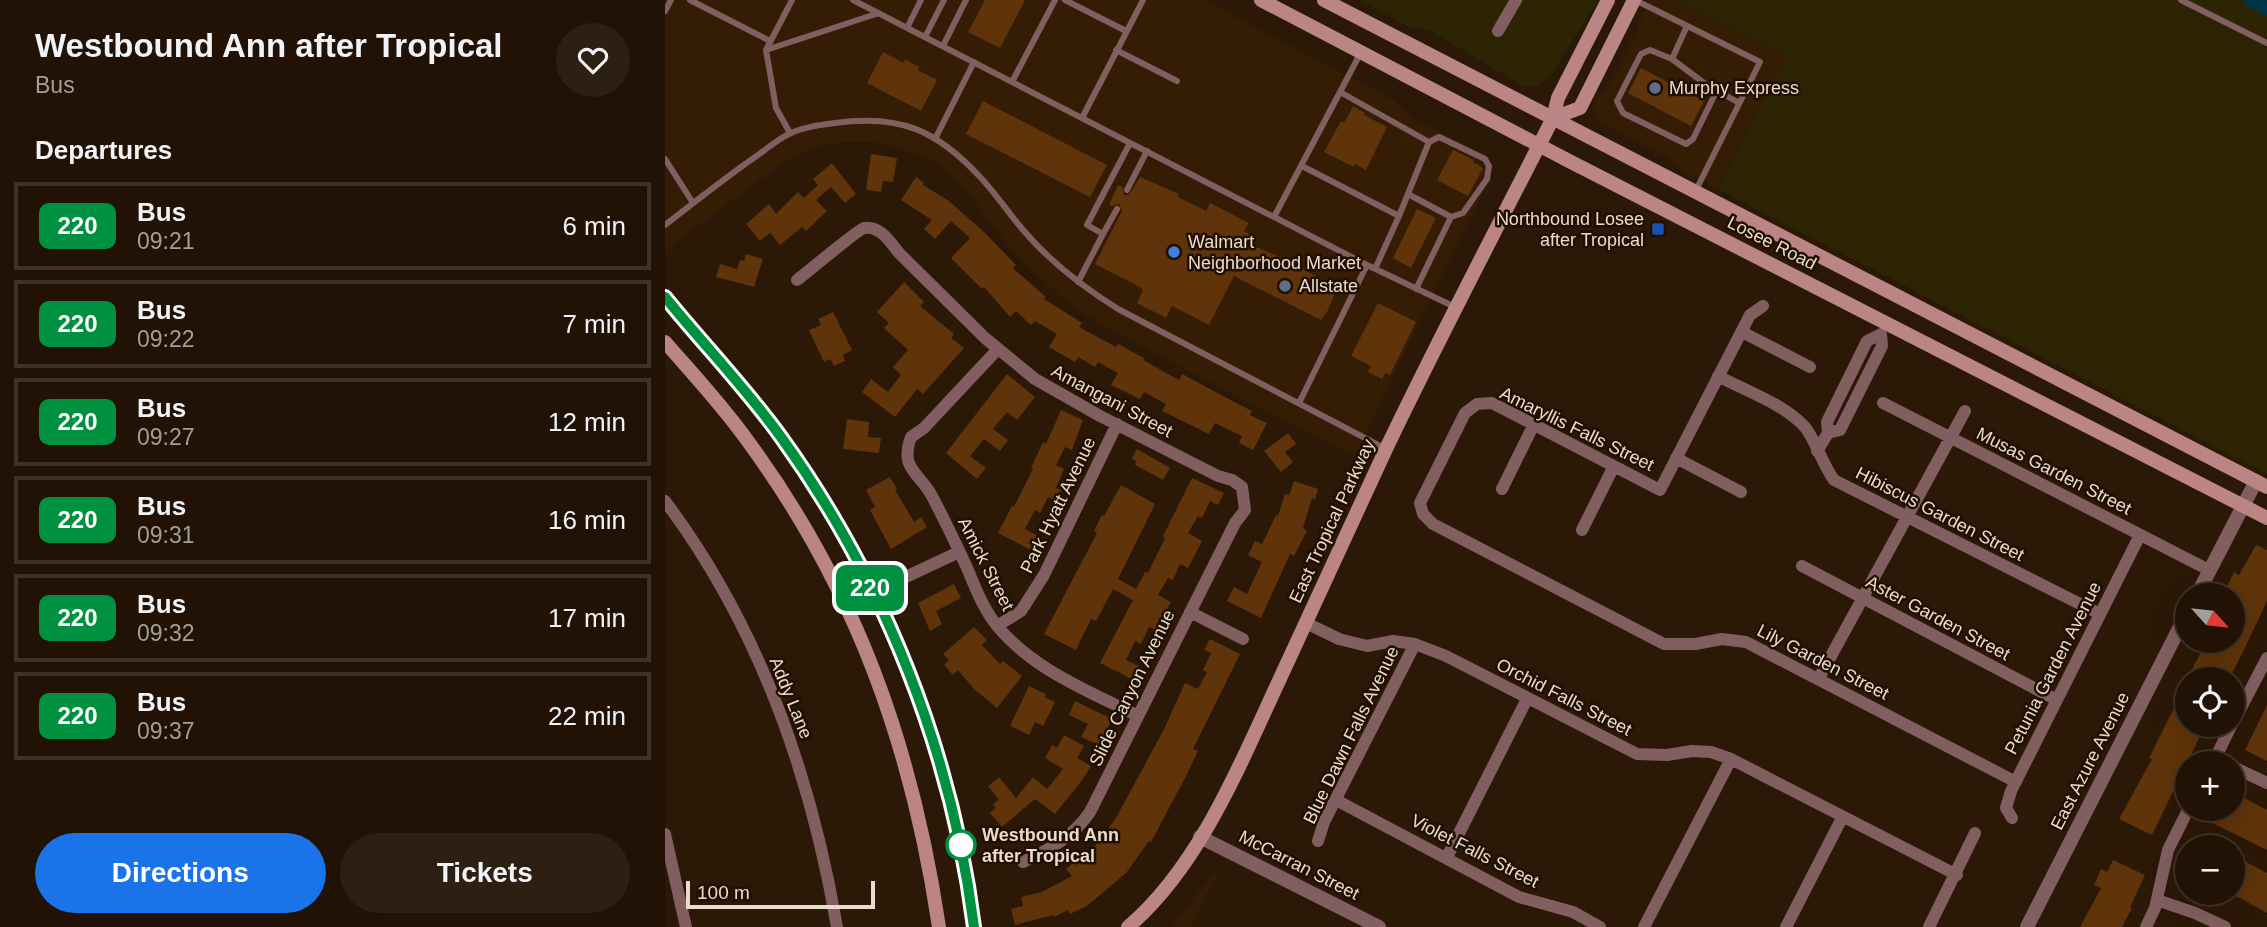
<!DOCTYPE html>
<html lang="en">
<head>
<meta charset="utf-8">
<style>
  body { margin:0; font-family:Helvetica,sans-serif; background:#2d2013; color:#f1f3f6; height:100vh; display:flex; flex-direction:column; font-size:26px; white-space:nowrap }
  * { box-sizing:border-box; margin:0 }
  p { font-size:23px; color:#a29e9a }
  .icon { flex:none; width:38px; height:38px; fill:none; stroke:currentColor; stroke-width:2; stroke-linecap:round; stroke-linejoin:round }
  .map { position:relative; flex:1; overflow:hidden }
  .panel { display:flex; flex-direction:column; background:#211205; width:665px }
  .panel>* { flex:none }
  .badge { padding:0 14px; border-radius:10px; font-size:24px; line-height:46px }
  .needle { width:46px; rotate:117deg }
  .tools { position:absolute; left:1510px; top:583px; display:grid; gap:14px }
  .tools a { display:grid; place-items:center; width:70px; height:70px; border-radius:50%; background:#211205; box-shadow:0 7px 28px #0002,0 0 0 2px #3e3227; font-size:35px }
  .scale { position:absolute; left:21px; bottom:18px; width:189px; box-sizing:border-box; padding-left:7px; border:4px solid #e9dbd0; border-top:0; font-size:19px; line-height:24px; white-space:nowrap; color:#e9dbd0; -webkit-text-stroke:5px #210f01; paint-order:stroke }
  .map>.badge { position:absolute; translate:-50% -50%; box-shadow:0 0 0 4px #fff }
  h2 { padding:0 35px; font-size:26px; line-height:63px }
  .round { display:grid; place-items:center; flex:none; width:74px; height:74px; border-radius:37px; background:#2d2013 }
  .headline { display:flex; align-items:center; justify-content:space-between; height:119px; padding:0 35px }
  h1 { font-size:33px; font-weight:800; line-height:52px }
  .button { display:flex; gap:14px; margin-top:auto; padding:14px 35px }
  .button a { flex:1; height:80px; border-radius:42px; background:#1a73e8; color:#fff; font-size:28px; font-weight:800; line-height:80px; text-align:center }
  .button a+a { background:#2d2013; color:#f1f3f6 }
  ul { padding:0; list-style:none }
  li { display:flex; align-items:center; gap:21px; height:88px; margin:0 14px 10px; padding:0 21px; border:4px solid #3e3227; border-radius:0px }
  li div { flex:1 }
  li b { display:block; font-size:26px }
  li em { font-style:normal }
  li .badge { min-width:77px; font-weight:700; text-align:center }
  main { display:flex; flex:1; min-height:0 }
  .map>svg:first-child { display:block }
  .built { fill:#351c05 }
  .sand { fill:#2c2403 }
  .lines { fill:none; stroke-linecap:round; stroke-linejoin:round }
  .canal { stroke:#003447; stroke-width:14 }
  .building { fill:#5f340a }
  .service { stroke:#815f60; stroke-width:6 }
  .minor { stroke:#815f60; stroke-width:12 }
  .tertiary { stroke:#815f60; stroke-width:14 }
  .secondary { stroke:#bb8485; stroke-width:14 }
  .line-casing { stroke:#fff; stroke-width:16 }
  .line { stroke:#009140; stroke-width:10 }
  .service-dot { fill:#5c6f8a; stroke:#210f01; stroke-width:2.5 }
  .transit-dot { fill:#1a4fb4; stroke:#210f01; stroke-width:2.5 }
  .shop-dot { fill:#3f7fe0; stroke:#210f01; stroke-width:2.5 }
  .stop-dot { fill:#fff; stroke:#009140; stroke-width:3.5 }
  .labels { text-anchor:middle; stroke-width:5; stroke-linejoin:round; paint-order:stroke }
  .poi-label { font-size:18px; fill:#e9dbd0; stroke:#210f01; text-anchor:start }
  .street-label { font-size:18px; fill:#e9dbd0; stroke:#210f01 }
  .stop-label { font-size:18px; font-weight:bold; fill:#e9dbd0; stroke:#210f01; text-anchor:start }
</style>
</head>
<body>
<main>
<section class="panel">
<div class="headline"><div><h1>Westbound Ann after Tropical</h1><p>Bus</p></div><a class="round"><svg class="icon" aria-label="heart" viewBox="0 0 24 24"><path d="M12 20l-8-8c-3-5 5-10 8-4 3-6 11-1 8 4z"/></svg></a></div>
<h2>Departures</h2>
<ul>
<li><span class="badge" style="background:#009140;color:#fff">220</span><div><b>Bus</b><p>09:21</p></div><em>6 min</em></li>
<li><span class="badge" style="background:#009140;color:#fff">220</span><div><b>Bus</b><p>09:22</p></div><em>7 min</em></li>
<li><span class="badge" style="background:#009140;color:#fff">220</span><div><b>Bus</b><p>09:27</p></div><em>12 min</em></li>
<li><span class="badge" style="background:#009140;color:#fff">220</span><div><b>Bus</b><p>09:31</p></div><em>16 min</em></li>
<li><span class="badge" style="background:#009140;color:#fff">220</span><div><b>Bus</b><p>09:32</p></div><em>17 min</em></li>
<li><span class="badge" style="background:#009140;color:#fff">220</span><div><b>Bus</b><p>09:37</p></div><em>22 min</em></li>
</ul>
<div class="button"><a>Directions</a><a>Tickets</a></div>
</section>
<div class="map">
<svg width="1602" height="927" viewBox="0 0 1602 927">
  <rect width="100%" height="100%" fill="#2c1807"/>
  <path class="built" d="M0,0H539L727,99L750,120L824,157L826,176L689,456L494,356L424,317L401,301L360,264L341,243L305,195L286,175L269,162L230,146L207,142H178L148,147L122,160L0,251Z
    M983,0H1012L1122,56L1053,189L1018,171L1001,157L937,124L930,118L927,110L930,101L949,77L974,25Z
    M553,872L526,927H507L548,874Z"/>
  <path class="sand" d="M693,0H934L887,73L878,83L870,87L856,85L764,30L745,27Z
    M1012,0H1602V474L1053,189L1122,56Z"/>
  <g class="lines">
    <path class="canal" d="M1585,0L1602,9"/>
  </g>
  <path class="building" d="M320,0H360L335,48L303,32Z
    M218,52L239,63L240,59L254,67L253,70L272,80L256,111L202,83Z
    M976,68L1039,101L1026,126L963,93Z
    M318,101L442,165L425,197L301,134Z
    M688,106L700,113L699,115L722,127L701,170L690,164L689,167L659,152L676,121L679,123Z
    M788,150L809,160L808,162L818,168L803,196L772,180Z
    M206,154L232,158L228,182L218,181L216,192L201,190Z
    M167,163L191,194L180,203L166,187L151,200L162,211L141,231L137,227L115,245L105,233L95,241L81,224L104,204L111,214L133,192L139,198L153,185L148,179Z
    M251,177L259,183L258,185L284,201L318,231L351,265L348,268L381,297L379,299L417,323L414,327L451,347L453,344L479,358L478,360L514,380L517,374L575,405L587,411L585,415L602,423L588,450L574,443L577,436L550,423L544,434L497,411L501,404L479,392L475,399L446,385L453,373L433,362L430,367L413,357L410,362L384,347L392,334L370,321L366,325L351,311L345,317L319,287L317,289L286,258L305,238L286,221L270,239L259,229L267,220L236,200Z
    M475,177L514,194L513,197L541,211L545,203L584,223L579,231L589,237L585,244L619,259L672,288L662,312L656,320L569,276L544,325L507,306L501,318L472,303L478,290L475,287L430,264L457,211L454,204L447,206L444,205L453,185L457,187L459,195H464Z
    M752,209L771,218L746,268L728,258Z
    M81,254L98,259L89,287L51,277L55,264L72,269L75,260L79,261Z
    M239,282L259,302L255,306L289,334L286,338L299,348L258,394L252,389L230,417L197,392L206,379L223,392L236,375L228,367L243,350L219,328L224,323L212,312Z
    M713,303L751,322L725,375L720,373L717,379L703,372L706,366L686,356Z
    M168,312L187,350L178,355L180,361L169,366L165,359L159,362L144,330L156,325L153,319Z
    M342,374L370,397L352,420L342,412L328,429L343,440L335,451L319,439L305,456L321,468L312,479L281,453Z
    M396,410L418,420L407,450L400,447L391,465L399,469L391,488L396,490L390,501L383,497L375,513L370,510L360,529L373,536L366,550L333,533L347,506L349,507L368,469L366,468L378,442L381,444Z
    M182,419L204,422L203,437L216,438L214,453L178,449Z
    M623,433L631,444L620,452L628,462L616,472L599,451Z
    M472,449L505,468L498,480L470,465L471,461L467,458Z
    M225,477L232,489L230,490L249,522L256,517L262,527L226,549L205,510L210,507L201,490Z
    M527,478L559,493L553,505L545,501L537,518L533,516L523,533L537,541L523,568L515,564L508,580L503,578L493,595L506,602L492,630L484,627L476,644L470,641L461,660L474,666L467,679L435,663L468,600L448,589L431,621L426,619L411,650L379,634L432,533L429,531L437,515L439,516L456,485L490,504L453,579L471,589L480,572L483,573L500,538L498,536Z
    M629,481L653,489L650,499L647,498L638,528L642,531L629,556L625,554L596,618L562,601L569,587L582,594L597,562L583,555L590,541L597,544L611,515L613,516L620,494L624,495Z
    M1591,545L1602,550V601L1577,654L1564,679H1522L1542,640H1568V595H1558L1569,572L1574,575Z
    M289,584L296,598L271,611L277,624L265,631L253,603Z
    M309,627L322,640L317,645L335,664L338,661L357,676L332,708L309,689L293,670L288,675L279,665L284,660L278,654Z
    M545,639L575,654L528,749L533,751L519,780L486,842L484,841L461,873L422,906L405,914L403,910L389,917L388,915L350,925L346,909L358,906L356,897L377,892L407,876L401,869L422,851L425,853L451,818L499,729L520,683L533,689L542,672L538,670L546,653L539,650Z
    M1522,682V724H1541L1487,835L1454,819L1487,759L1484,758Z
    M364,686L381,694L379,697L390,702L378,726L370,722L364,735L345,726Z
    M410,701L447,719L434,745L416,737L423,724L404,715Z
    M1602,705V761L1580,750Z
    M399,735L419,746L412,758L426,766L418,779L390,814L370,799L337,827L325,813L331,808L328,804L334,800L323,786L334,777L351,798L368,777L382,789L398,769L380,758L387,745L392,748Z
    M1568,792L1602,810V850L1541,820L1547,808H1568Z
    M1568,855L1602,873V913L1564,892H1568Z
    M1448,860L1480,875L1465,907L1467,908L1457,927H1415L1436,888L1429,885L1436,869L1442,872Z"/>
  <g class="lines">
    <path class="service" d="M25,0L105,41
      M188,0L702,265L790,307
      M400,0L461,31
      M970,0L1095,62L1031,190
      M1516,0L1602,43
      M0,11L6,0
      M1022,26L1007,59L1039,83L1074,103
      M242,28L256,0
      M260,37L279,0
      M278,46L301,0
      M101,50L214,13
      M451,50L512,81
      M1007,59L985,50L976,54L952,101L958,113L1021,144L1028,139L1052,90
      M347,82L390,0
      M675,92L764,142L734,216L710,269
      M417,118L478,0
      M125,133L111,108L101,50L127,0
      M271,137L309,62
      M764,142L774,137L820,159L824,166L822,179L798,213L786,217
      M0,159L28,203
      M637,166L734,216
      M462,190L482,151
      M743,194L786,217L751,289
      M609,217L695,54
      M0,225C31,201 61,177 93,155C103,148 113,139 124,134C138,127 155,125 170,123C235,114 272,130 316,178C332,195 344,214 359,231C386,263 418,287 453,309L721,449
      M438,234L452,209
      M413,282L438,234L422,225L465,143
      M634,403L702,265"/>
    <path class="minor" d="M833,31L851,0
      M132,280C143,272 192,230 199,228C215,225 226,243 234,253L320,338L370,379L435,416L553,476L567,480L577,487L580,510L570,523L425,812C407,838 385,849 358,862
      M1098,306L1085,315L995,490L827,403L812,404L800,413L755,503L758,514L768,524L999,644H1030L1057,639L1081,642L1351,782
      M1077,332L1145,367
      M333,349L259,428L246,437C234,470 255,472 268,498C280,521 292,546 303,570C311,590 319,610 333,627C369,670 424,691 473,716
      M1053,376C1081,391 1117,403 1139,426C1150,438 1157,464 1169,480L1435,614
      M1218,403L1544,570
      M1152,451L1163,433L1162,422L1202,341L1216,334L1217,346L1175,430L1163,433
      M1011,458L1076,492
      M837,489L869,424
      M0,501C93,625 146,775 172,927
      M917,530L949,466
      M1137,566L1392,700
      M181,605L294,552
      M525,612L578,639
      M641,623L674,639L702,646L728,641L750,644L781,656L972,754L1002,755L1027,751L1046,752L1066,759L1292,875
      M332,626L356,611L379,575L452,424
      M1154,678L1300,411
      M1568,723L1602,658
      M1548,763L1567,724
      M1568,767L1602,783
      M671,800L854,897L908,912L935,927
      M1347,818L1341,808L1346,791L1475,535
      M0,834L21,927
      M653,841L659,822L750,644
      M782,857L862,699
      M1492,900L1530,913L1560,927
      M979,927L1066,759
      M1121,927L1177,818
      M1264,927L1310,833
      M1481,927L1490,908L1503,850L1524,808"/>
    <path class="tertiary" d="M1532,595L1591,481
      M535,837L714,927
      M1362,927L1522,613"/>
    <path class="secondary" d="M596,0L906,162L1602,518
      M659,0L1602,487
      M888,118L915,108L969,0
      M0,297C38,344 80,387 116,437C219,580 287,752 309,927
      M0,342C28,374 57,405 82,440C191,588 247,746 274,927
      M463,927C533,868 574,767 612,685C648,607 684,528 721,449C774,338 832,228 888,118L893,98L943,0"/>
  </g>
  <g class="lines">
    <defs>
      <path id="line" d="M0,297C38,344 80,387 116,437C219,580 287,752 309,927"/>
    </defs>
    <use href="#line" class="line-casing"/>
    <use href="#line" class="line"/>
  </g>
  <g class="service-dot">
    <circle cx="990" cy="88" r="7"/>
    <circle cx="620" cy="286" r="7"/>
  </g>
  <rect class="transit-dot" x="986" y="222" width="14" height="14" rx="3.5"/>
  <circle class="shop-dot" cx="509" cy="252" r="7"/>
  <circle class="stop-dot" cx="296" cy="845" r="14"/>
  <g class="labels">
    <g class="poi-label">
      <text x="1004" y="94">Murphy Express</text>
      <text x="979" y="225" text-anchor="end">Northbound Losee<tspan x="979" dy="21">after Tropical</tspan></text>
      <text x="523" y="248">Walmart<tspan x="523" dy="21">Neighborhood Market</tspan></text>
      <text x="634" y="292">Allstate</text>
    </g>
    <g class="street-label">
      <text transform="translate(1107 243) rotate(27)" y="6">Losee Road</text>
      <text transform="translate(447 401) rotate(28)" y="6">Amangani Street</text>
      <text transform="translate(912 429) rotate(26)" y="6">Amaryllis Falls Street</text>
      <text transform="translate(1389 471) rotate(27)" y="6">Musas Garden Street</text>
      <text transform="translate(393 505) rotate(-64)" y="6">Park Hyatt Avenue</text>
      <text transform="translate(1275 514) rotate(27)" y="6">Hibiscus Garden Street</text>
      <text transform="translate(667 521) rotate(-65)" y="6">East Tropical Parkway</text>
      <text transform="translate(321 564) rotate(63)" y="6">Amick Street</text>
      <text transform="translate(1273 618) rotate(28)" y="6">Aster Garden Street</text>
      <text transform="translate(1158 662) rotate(27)" y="6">Lily Garden Street</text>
      <text transform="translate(1388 668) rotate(-63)" y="6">Petunia Garden Avenue</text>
      <text transform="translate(467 688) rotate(-64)" y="6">Slide Canyon Avenue</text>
      <text transform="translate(899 697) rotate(27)" y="6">Orchid Falls Street</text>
      <text transform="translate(126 698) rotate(68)" y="6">Addy Lane</text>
      <text transform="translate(686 735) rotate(-64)" y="6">Blue Dawn Falls Avenue</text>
      <text transform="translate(1425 761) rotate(-63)" y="6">East Azure Avenue</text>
      <text transform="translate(810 851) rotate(27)" y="6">Violet Falls Street</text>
      <text transform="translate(634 865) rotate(27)" y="6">McCarran Street</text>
    </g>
    <g class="stop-label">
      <text x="317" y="841">Westbound Ann<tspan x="317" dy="21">after Tropical</tspan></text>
    </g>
  </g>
</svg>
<div class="tools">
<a><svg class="needle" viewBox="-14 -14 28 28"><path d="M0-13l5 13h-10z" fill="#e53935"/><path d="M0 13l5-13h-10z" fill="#a29e9a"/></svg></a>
<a><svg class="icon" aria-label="locate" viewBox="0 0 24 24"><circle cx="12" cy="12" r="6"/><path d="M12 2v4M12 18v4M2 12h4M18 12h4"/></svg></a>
<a>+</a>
<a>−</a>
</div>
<div class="scale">100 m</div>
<b class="badge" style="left:205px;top:588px;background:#009140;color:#fff">220</b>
</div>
</main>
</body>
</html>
